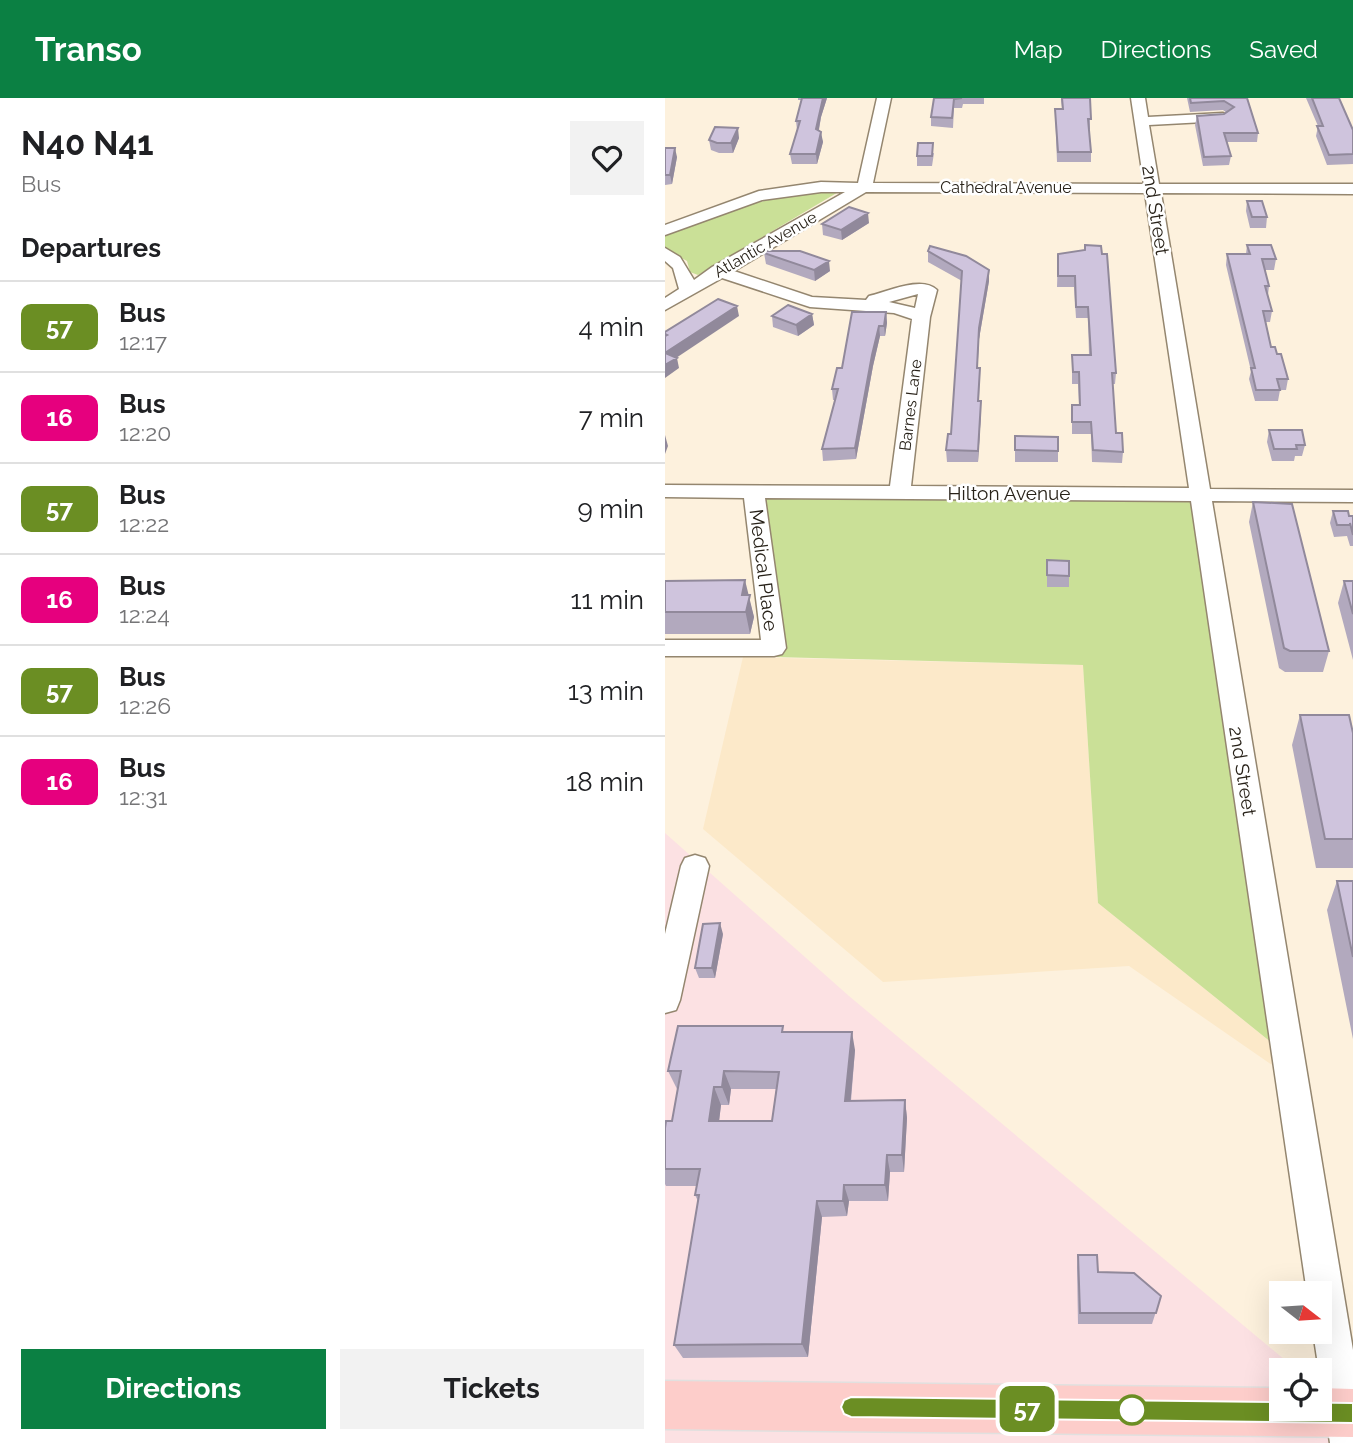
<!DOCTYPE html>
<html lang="en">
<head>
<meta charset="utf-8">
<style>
  body { margin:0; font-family:Raleway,sans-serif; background:#f2f2f2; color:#202124; height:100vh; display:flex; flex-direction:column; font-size:26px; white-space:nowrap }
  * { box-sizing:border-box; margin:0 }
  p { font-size:23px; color:#757577 }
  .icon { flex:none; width:38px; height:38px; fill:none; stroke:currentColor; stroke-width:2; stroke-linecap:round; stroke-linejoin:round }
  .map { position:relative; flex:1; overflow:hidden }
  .drawer { display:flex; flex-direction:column; background:#fff; width:665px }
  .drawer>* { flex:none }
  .badge { padding:0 14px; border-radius:10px; font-size:24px; line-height:46px }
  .needle { width:46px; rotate:107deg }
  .fabs { position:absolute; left:604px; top:1183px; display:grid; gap:14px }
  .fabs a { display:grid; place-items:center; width:63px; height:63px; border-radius:0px; background:#fff; box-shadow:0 7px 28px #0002; font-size:35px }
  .map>.badge { position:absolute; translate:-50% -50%; box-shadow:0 0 0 4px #fff }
  h2 { padding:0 21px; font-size:26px; line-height:63px }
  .round { display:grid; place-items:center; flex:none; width:74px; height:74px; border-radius:0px; background:#f2f2f2 }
  .overview { display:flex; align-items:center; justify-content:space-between; height:119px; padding:0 21px }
  h1 { font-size:33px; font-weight:700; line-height:52px }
  .cta { display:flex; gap:14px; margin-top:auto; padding:14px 21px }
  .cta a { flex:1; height:80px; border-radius:0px; background:#0b8043; color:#fff; font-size:28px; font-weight:700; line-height:80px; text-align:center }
  .cta a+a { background:#f2f2f2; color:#202124 }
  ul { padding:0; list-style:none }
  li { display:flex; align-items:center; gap:21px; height:91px; padding:0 21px; border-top:2px solid #e0e0e0 }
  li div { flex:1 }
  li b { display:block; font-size:26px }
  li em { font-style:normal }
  li .badge { min-width:77px; font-weight:700; text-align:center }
  header { display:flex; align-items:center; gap:42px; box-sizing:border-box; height:98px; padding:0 35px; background:#0b8043; color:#fff }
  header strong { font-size:33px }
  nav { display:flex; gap:38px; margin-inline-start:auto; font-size:24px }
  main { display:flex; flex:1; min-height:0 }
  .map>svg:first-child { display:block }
  .commercial { fill:#fce1e3 }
  .built { fill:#fce9c9 }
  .green { fill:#cae097 }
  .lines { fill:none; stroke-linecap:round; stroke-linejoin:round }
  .minor-casing { stroke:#94866f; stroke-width:3 }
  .major-casing { stroke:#e1e0df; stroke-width:3 }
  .minor { fill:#fff; fill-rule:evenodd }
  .major { fill:#fdcdca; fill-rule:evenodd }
  .wall { fill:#b2a9be; fill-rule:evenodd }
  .shaded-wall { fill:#91899b }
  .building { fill:#cfc4dd; stroke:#91899b; stroke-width:2; fill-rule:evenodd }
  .line { fill:#6b8e23; stroke:#fff; stroke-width:2 }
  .stop-dot { fill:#fff; stroke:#6b8e23; stroke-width:3.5 }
  .labels { text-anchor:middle; stroke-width:5; stroke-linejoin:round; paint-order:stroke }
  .far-street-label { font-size:16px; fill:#282219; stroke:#fff }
  .street-label { font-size:19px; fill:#282219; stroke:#fff }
</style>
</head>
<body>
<header>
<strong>Transo</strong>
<nav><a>Map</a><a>Directions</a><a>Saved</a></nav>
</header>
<main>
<section class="drawer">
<div class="overview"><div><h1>N40 N41</h1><p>Bus</p></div><a class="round"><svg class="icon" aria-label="heart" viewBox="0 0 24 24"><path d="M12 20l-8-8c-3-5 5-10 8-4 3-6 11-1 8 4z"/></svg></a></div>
<h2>Departures</h2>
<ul>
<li><span class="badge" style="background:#6b8e23;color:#fff">57</span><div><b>Bus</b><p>12:17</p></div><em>4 min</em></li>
<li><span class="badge" style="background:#e6007e;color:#fff">16</span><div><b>Bus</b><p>12:20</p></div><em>7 min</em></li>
<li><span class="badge" style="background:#6b8e23;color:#fff">57</span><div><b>Bus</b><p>12:22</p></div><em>9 min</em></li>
<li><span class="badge" style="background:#e6007e;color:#fff">16</span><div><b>Bus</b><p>12:24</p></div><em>11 min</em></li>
<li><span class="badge" style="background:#6b8e23;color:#fff">57</span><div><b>Bus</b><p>12:26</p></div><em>13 min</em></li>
<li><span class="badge" style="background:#e6007e;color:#fff">16</span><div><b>Bus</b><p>12:31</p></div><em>18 min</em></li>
</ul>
<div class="cta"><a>Directions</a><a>Tickets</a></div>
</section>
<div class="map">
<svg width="688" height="1345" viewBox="0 0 688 1345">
  <rect width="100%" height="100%" fill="#fdf1dd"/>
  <path class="commercial" d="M0,735L184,898L632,1272H616V1311H654L685,1345H0Z"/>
  <path class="built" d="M78,559L418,567L433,805L617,953L620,976L464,868L218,884L38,731Z"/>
  <path class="green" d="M159,92L175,93L33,177L25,174L22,163L0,151V136C57,114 98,100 159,92Z
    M88,394L535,399L617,953L433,805L418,567L110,559Z"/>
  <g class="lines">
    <defs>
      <path id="minor" d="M212,0H226L208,85L479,86L466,0H480L483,19L558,15L565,19L558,23L484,27L494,86H688V96L496,95L545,391L688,392V404L547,403L688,1252V1345H665L648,1234H654V1195H642L526,403L100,400L121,550L117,556L109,558H0V542H96L79,400L0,399V387L225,388L247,221L229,215L145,209L57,180L0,212V200L14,191L8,170L0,163V150L15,159L29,182L47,169L180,94H156L97,102L0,137V127L94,93L156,84L193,85ZM201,94L480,95L524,390L246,388L265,219L272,192C257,177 222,194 204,198L201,202L147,199L69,173ZM253,196L250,210L224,204Z
        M30,757L40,760L44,768L15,902L11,912L0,915V836L16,768L20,760Z"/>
      <path id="major" d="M0,1283L616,1290V1311H654V1290L688,1291V1339L0,1331Z"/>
    </defs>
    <use href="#minor" class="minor-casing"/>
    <use href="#major" class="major-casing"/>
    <use href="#minor" class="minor"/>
    <use href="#major" class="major"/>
  </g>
  <path class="wall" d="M133,0H162L156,19L154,32L158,44L152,66H127L125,56L132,32L131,23L136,5V2H133Z
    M269,0H319V6H298L297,10H289L288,30L266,28V19Z
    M396,0H425V31H424L426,54V64H392L390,11H397Z
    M522,0H582L593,35L592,44H562L566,58L564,67L538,68L530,27L532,18L559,16L562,15L558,12L525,14Z
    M641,0H674L688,32V66L662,67L651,38L653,28Z
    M74,40L68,55H54L46,52L44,42Z
    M0,50L12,59L7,86L0,87Z
    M269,55L267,68H252V58Z
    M582,103L602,119L601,130H585L581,113Z
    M204,125L177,142L158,137L157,126Z
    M582,147L611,161L609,172H600L604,188L603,197L607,213L605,224H601L606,249L612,256L623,281L621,292H615L613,303H590L584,281L586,273L561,167L562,156H581Z
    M420,152L451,275L450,286H447L451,335L458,354L457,365L427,364L426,336H407V307H414L413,286H407V257H424L423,220H411L409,189H392L393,156Z
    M263,153L324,183L314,241L312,270H315L314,303H316V314L313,364H282L281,352L286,336L297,183L263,164Z
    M99,155L165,173L150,183L101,166Z
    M221,214L222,225L220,238H215L208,268L191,361L158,363L157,351L170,302H168L167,291Z
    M147,216L149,227L133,238L108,229L107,218Z
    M604,332L640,347L637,358H630L629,363H607L602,344Z
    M350,338L393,339V364H350Z
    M588,404L664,553L658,574H620L614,570L584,424Z
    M668,413L684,418H688V448H685L682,438L669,439L665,425Z
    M382,462L404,478V489H382Z
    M0,483L83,497L89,519L85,536H0Z
    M679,483H688V562L673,505Z
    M635,617L688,635V770H651L627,647Z
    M672,783H688V941L662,812Z
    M58,836L50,880H34L30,870Z
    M119,934L190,952L186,1003L240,1002L242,1020L239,1074H225L223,1103H184L182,1118L157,1119L143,1259L18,1260L9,1247L33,1103L30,1097L32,1088H1L0,1086V1030L7,1023L13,991H12L3,973ZM66,991H111L107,1023H54L56,1007H64Z
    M413,1157L433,1174L496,1198L487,1226H413L412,1169Z"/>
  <path class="shaded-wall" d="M158,0H162L156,19L152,41L151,31Z
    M73,30L74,40L68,55L66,45Z
    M156,34L158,44L152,66L151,56Z
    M10,50L12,59L7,86L5,77Z
    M203,115L204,125L177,142L176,132Z
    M164,163L165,173L150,183L149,172Z
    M324,172V183L314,241L312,281L314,230Z
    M72,208L74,218L2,266L0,255Z
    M221,214L222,225L220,238L219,228Z
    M147,216L149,227L133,238L131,227Z
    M214,228L215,238L208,268L191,361L190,350L207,257Z
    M12,260L14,270L0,280V267Z
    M316,303V314L313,364V353Z
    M0,337L3,348L0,356Z
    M80,482L89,519L85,536L77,497Z
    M55,825L58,836L50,880L47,870Z
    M187,934L190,952L184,1020L180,1003Z
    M59,973L66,991L64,1007L57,989Z
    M49,989L56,1007L52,1040L44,1023Z
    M240,1002L242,1020L239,1074L237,1057Z
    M222,1057L225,1074L223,1103L220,1087Z
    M179,1087L184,1103L182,1118L178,1103Z
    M152,1103L157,1119L143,1259L137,1246Z"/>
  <path class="building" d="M137,0H158L151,31L156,34L151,56H125L135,23H131Z
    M269,0H297L289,1L287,20L266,19Z
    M397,0H425L426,21H423L426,54H393L390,11H398Z
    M525,0H582L593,35H559L566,58L539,59L532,18L559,16L569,9L559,3L526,5Z
    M647,0H674L688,32V56L664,57L652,28H658Z
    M50,29L73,30L66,45H52L44,42Z
    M253,45H268L267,58H252Z
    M0,50H10L5,77H0Z
    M582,103H597L602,119H587Z
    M184,109L203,115L176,132L157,126Z
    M420,147L436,148L437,156H442L451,275H447L451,335H457L458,354L428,352L426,324H407V307H415L414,274H408L407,257H426L423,209H411L410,178H393V156L420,152Z
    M582,147H606L611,161H597L604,188H600L607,213H598L606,249H610L612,256H616L623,281H612L615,292H591L586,270H590L562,156H585Z
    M265,148L301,158L324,172L314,230L312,270H315L313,303H316L313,353L281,352L283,336H286L297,173L263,153Z
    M100,153H135L164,163L149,172L99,155Z
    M53,201L72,208L0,255V238L2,237L0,236V234Z
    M123,207L147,216L131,227L107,218Z
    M187,214H221L219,228H214L207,257L190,350L157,351L173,291H167L172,270H177Z
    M0,255L12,260L0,267Z
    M604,332H637L640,347H631L632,351H609Z
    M350,338L393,339V353L350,352Z
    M588,404L627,406L664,553H625L619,550Z
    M668,413H683L684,418H688V437L685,425V427H672Z
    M382,462L404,463V478L382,477Z
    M80,482L77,497H85L81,514H0V483Z
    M679,483H688V516Z
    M635,617H684L688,635V741H660Z
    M672,783H688V859Z
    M55,825L47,870H30L38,826Z
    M13,928H118L117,934H187L180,1003L240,1002L237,1057H222L220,1087H179L178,1103H152L137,1246L9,1247L34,1097H30L35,1071H0V1030L1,1023H7L16,973H3ZM59,973L114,974L107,1023H44L49,989H57Z
    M413,1157H432L433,1174L469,1175L496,1198L491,1215H415Z"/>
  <path class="line" d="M186,1299L688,1305V1325L186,1319L179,1316L176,1309L179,1302Z"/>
  <circle class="stop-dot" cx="467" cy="1312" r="14"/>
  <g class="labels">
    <g class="far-street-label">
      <text x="341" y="95">Cathedral Avenue</text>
      <text transform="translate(100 146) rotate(-30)" y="6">Atlantic Avenue</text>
      <text transform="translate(245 307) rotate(-83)" y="6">Barnes Lane</text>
    </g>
    <g class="street-label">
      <text transform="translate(491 112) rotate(81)" y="7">2nd Street</text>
      <text x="344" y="402">Hilton Avenue</text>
      <text transform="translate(99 472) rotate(83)" y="7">Medical Place</text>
      <text transform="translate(578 673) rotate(81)" y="7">2nd Street</text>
    </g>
  </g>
</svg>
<div class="fabs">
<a><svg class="needle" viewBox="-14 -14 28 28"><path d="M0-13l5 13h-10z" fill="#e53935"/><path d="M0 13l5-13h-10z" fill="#757577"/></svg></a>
<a><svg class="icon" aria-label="locate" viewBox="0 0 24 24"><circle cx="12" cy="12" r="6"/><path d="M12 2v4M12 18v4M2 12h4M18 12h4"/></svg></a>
</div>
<b class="badge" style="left:362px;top:1311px;background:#6b8e23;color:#fff">57</b>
</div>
</main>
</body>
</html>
